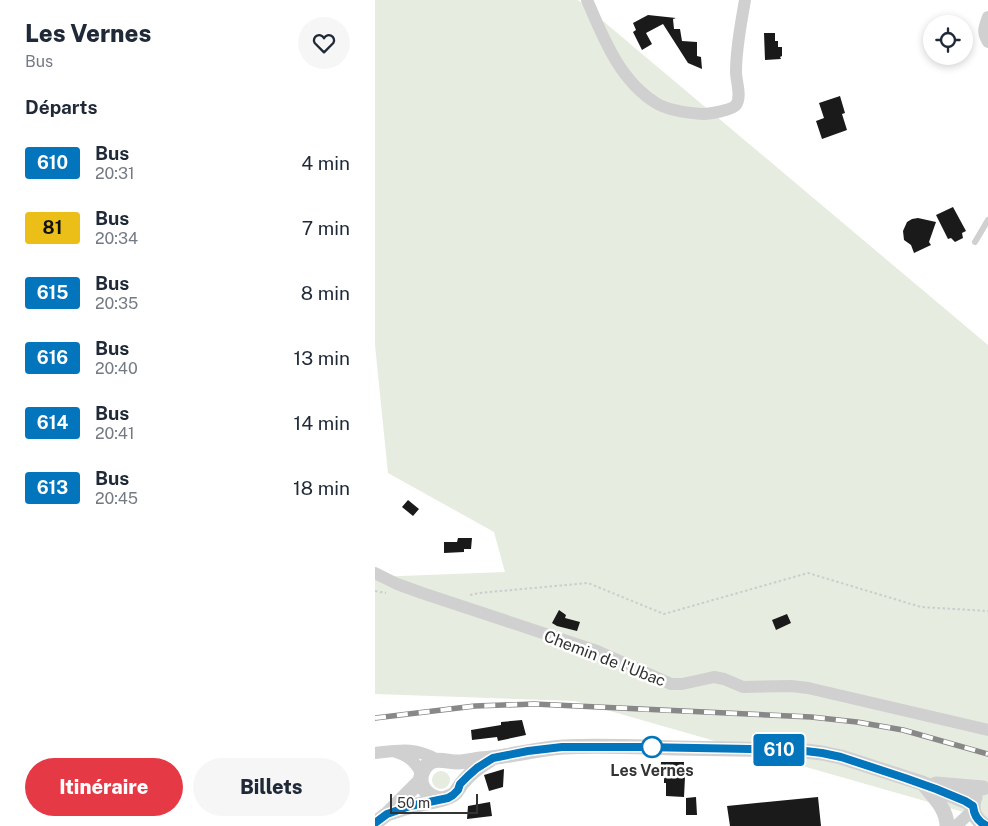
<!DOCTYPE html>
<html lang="fr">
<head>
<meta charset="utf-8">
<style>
  body { margin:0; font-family:"Public Sans",sans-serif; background:#f6f6f7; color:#1f2937; height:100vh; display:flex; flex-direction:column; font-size:19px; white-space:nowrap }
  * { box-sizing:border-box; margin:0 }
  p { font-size:16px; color:#747a83 }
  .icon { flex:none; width:28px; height:28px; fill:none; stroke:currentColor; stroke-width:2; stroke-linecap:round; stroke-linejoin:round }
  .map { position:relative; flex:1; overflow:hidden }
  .sheet { display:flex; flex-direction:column; background:#fff; width:375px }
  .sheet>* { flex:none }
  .badge { padding:0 10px; border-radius:4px; font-size:18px; line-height:32px }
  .controls { position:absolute; left:548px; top:15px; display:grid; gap:10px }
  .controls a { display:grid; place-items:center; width:50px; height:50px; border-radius:50%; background:#fff; box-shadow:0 2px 8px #0003; font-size:25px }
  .scale { position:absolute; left:15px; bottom:12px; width:88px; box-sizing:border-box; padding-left:5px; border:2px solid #333; border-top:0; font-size:14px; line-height:18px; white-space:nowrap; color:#333; -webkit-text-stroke:4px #fff; paint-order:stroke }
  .map>.badge { position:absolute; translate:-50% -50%; box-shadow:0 0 0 2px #fff }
  h2 { padding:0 25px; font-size:19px; line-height:45px }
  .round { display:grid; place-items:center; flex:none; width:52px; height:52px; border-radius:26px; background:#f6f6f7 }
  .headline { display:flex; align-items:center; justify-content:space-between; height:85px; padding:0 25px }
  h1 { font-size:24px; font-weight:800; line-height:38px }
  .cta { display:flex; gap:10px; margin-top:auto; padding:10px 25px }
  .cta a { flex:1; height:58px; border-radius:30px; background:#e63946; color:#fff; font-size:20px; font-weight:800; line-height:58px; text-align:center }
  .cta a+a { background:#f6f6f7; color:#1f2937 }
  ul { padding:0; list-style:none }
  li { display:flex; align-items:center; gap:15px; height:65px; padding:0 25px }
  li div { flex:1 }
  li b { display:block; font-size:19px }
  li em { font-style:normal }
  li .badge { min-width:55px; font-weight:700; text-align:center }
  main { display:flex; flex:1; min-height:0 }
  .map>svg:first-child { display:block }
  .green { fill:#e6ecdf }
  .building { fill:#1a1a1a }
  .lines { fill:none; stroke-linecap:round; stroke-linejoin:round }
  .path { stroke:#cdcdcd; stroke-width:2; stroke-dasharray:2.5 2.5; stroke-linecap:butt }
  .service { stroke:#d0d0d0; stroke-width:6 }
  .minor { stroke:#d0d0d0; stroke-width:12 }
  .tertiary { stroke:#d0d0d0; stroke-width:15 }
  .rail-casing { stroke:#888; stroke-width:5.5 }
  .rail { stroke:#fff; stroke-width:4; stroke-dasharray:11; stroke-linecap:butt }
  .line-casing { stroke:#fff; stroke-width:11 }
  .line { stroke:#0275bc; stroke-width:8 }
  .stop-dot { fill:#fff; stroke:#0275bc; stroke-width:2.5 }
  .labels { text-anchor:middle; stroke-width:5; stroke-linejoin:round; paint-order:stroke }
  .street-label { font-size:16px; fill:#333; stroke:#fff }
  .stop-label { font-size:16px; font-weight:bold; fill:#333; stroke:#fff }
</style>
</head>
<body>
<main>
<section class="sheet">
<div class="headline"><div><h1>Les Vernes</h1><p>Bus</p></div><a class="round"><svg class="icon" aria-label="heart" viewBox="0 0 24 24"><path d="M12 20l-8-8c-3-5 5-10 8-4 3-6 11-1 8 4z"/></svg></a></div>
<h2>Départs</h2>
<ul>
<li><span class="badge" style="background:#0275bc;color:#fff">610</span><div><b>Bus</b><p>20:31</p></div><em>4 min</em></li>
<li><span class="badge" style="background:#ecbe18;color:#111">81</span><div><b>Bus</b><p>20:34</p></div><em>7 min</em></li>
<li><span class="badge" style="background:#0275bc;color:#fff">615</span><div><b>Bus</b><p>20:35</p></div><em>8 min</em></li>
<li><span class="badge" style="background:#0275bc;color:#fff">616</span><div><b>Bus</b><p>20:40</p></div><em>13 min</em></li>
<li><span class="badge" style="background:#0275bc;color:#fff">614</span><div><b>Bus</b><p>20:41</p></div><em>14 min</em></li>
<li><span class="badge" style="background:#0275bc;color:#fff">613</span><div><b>Bus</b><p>20:45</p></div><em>18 min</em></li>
</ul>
<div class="cta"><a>Itinéraire</a><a>Billets</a></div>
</section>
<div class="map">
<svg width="613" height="826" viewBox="0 0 613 826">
  <rect width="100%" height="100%" fill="#fff"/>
  <path class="green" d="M0,0H203L613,345V819L200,701L0,694V577L130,572L119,532L13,473L0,345Z
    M57 780a9 9 0 1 1 18 0a9 9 0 1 1-18 0Z"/>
  <path class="building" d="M273,15L301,18L298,19L299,29H305L307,41L322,42V56L326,57L327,69L313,63L288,24L271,33L277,44L267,50L258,32L261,30L258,23Z
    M389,33H400V41H403V47H407V56L405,57L406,59L390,60Z
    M465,96L470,113L467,114L472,130L447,139L441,121L449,118L444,103Z
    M578,207L591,231L587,233L588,238L580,242L576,238L573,239L561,215Z
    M543,218L561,222L554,242L556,245L539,253L536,245L529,240L528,231L532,222L537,219Z
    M33,500L44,509L38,516L27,507Z
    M83,538H97L96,549H89V552L69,553V542H82Z
    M184,610L191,615L190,618L205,622L202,631L182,626L177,623Z
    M412,614L416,623L401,630L397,620Z
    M147,720L151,735L123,741L122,737L97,740L96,730L126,725V722Z
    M286,762H309L308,777H310L309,797L291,796V783H289V777H285Z
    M129,769L128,787L114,791L109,775Z
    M321,797L322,815H311V798Z
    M443,797L446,826H355L352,806Z
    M115,802L117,816L92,819L93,806Z"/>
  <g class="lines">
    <path class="path" d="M0,591L11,593
      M95,595L104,593L213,583L289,614L433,573L546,607L613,611"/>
    <path class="service" d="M600,242L613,220"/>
    <path class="minor" d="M212,0C228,37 244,80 281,103C294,111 312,113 328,114C335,114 357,110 361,105C367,97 361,81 361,72C361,47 366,24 370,0
      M613,17C609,28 607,32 613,42
      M0,573L22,584L47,593L222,651L296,684H307L339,677L349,679L368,687L416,686L433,688L613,730
      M21,752C34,756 41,762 47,775
      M0,753C26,750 39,747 63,760
      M581,826L598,810"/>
    <path class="tertiary" d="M561,784L608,788
      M550,786C560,798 572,810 572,826
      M600,797C595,809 600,821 612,826
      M66,799C52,797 40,784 49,769C57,755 70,762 83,762C90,762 98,760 105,759C133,757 160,749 188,747C225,745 263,747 301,748C341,749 382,749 422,750L447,753L466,757L547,783L590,801L598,806
      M12,814C21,811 29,808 38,806C48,803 72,800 79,794C83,791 84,786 88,782C96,772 105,766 115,760
      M0,823L12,814L46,780"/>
    <defs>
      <path id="rail" d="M0,718L100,706L159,704L436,717L482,722L528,730L613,754"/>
    </defs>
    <use href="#rail" class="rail-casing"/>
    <use href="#rail" class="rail"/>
  </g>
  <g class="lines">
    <defs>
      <path id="line" d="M0,823L12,814L35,806L73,798L78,795L83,790L85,784L93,776L102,768L118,758L153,751L187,747H266L422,750L447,753L466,757L530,778L561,789L590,801L598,806C599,816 603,822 612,826"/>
    </defs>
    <use href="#line" class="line-casing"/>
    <use href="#line" class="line"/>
  </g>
  <circle class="stop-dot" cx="277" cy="747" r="10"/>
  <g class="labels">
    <g class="street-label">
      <text transform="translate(230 658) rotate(21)" y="6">Chemin de l'Ubac</text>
    </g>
    <g class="stop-label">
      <text x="277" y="776">Les Vernes</text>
    </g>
  </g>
</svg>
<div class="controls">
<a><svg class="icon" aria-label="locate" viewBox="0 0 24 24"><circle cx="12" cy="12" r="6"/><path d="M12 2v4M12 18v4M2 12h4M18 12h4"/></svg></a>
</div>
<div class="scale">50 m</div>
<b class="badge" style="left:404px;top:750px;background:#0275bc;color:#fff">610</b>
</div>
</main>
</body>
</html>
